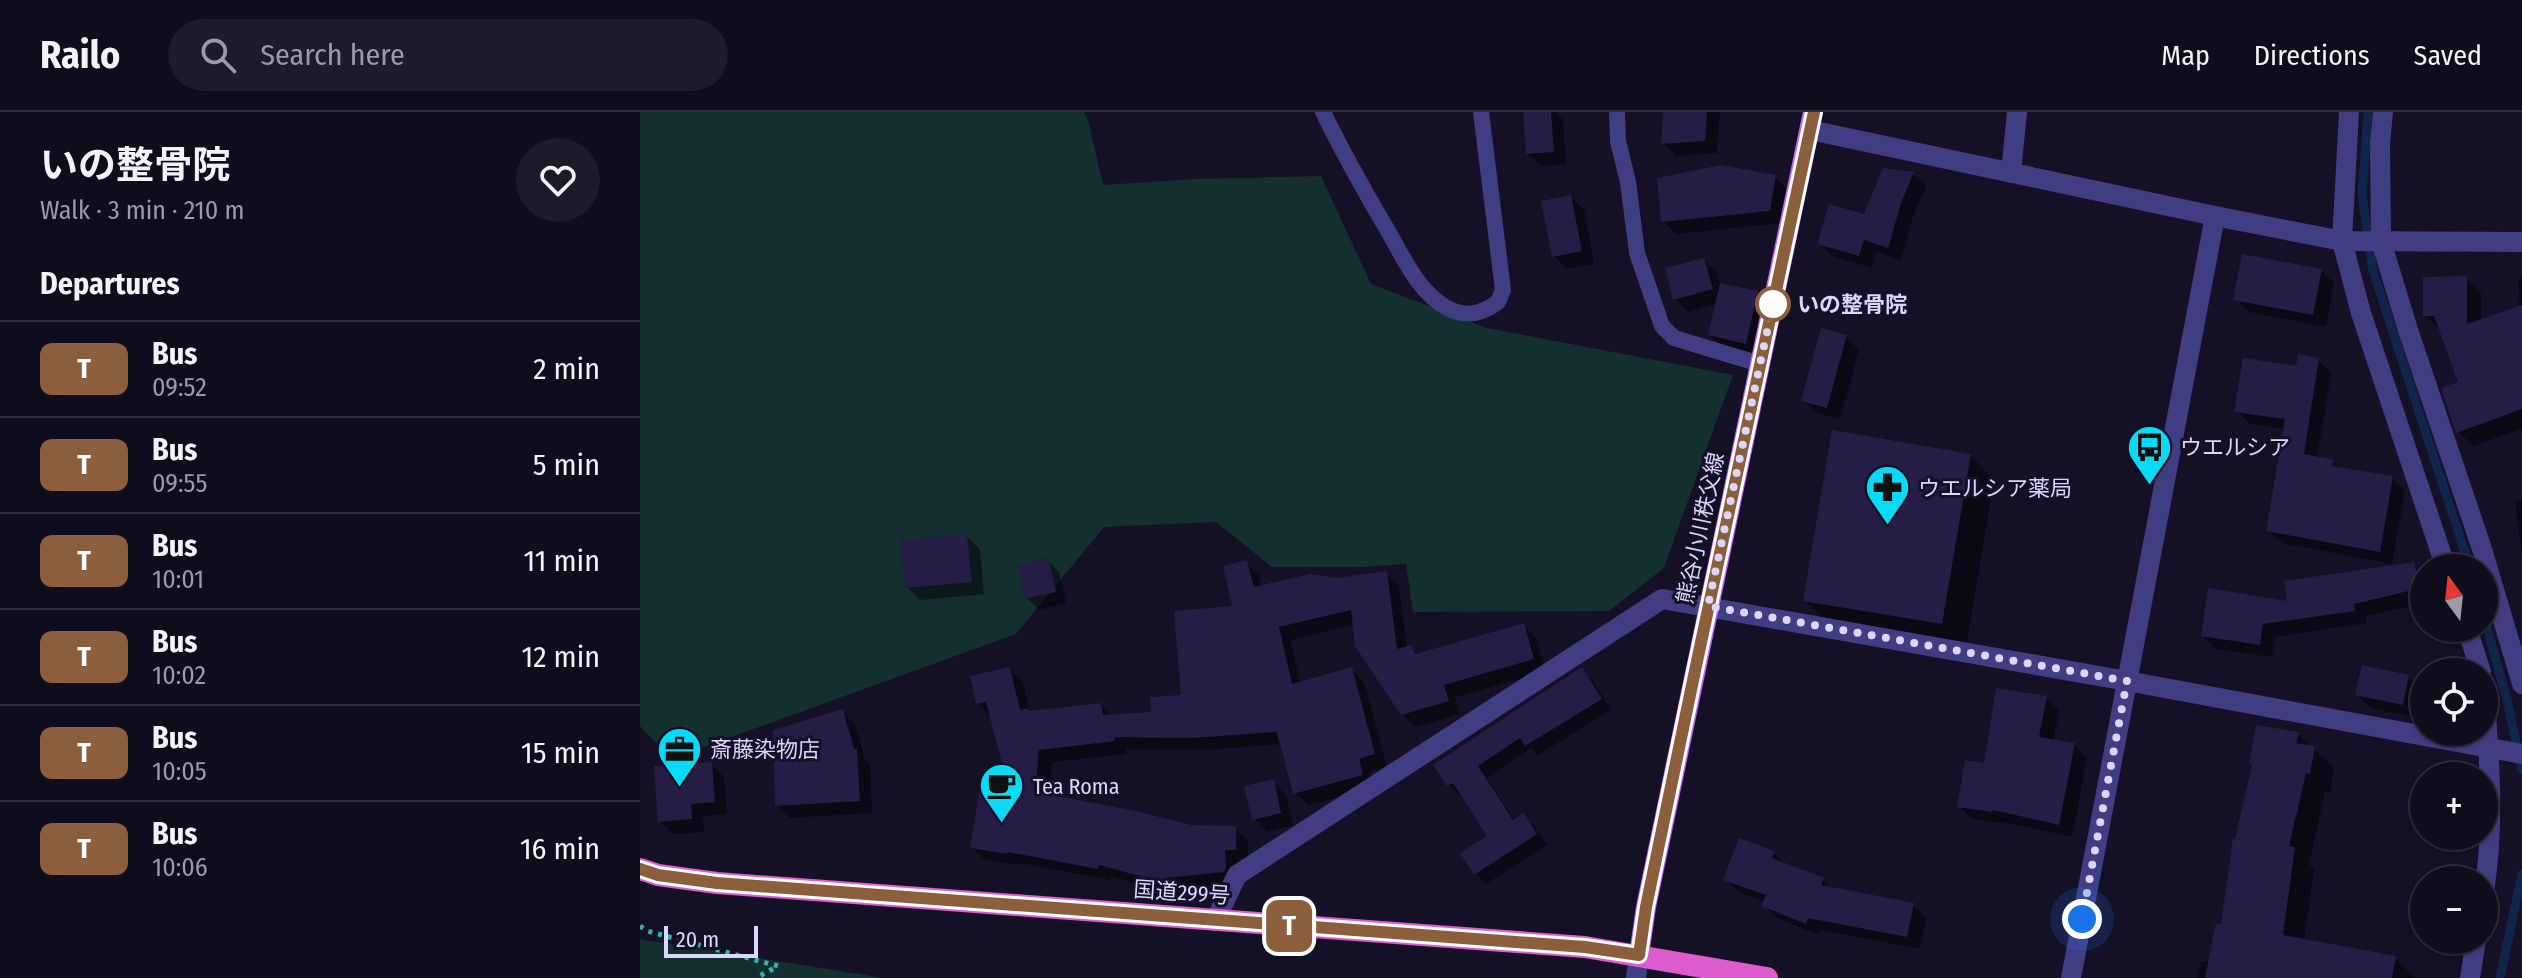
<!DOCTYPE html>
<html lang="en">
<head>
<meta charset="utf-8">
<style>
  body { margin:0; font-family:"Fira Sans Condensed","Noto Sans JP",sans-serif; background:#1d1a29; color:#f1f3f6; height:100vh; display:flex; flex-direction:column; font-size:30px; white-space:nowrap }
  * { box-sizing:border-box; margin:0 }
  p { font-size:26px; color:#9b9ba3 }
  .icon { flex:none; width:44px; height:44px; fill:none; stroke:currentColor; stroke-width:2; stroke-linecap:round; stroke-linejoin:round }
  .map { position:relative; flex:1; overflow:hidden }
  .side { display:flex; flex-direction:column; background:#0f0c1c; width:640px }
  .side>* { flex:none }
  .badge { padding:0 16px; border-radius:12px; font-size:28px; line-height:52px }
  .needle { width:52px; rotate:345deg }
  .tools { position:absolute; left:1770px; top:442px; display:grid; gap:16px }
  .tools a { display:grid; place-items:center; width:88px; height:88px; border-radius:50%; background:#0f0c1c; box-shadow:0 2px 6px #0004,0 0 0 2px #2f2c3b; font-size:40px }
  .scale { position:absolute; left:24px; bottom:20px; width:94px; box-sizing:border-box; padding-left:8px; border:4px solid #dbd6fd; border-top:0; font-size:22px; line-height:28px; white-space:nowrap; color:#dbd6fd; -webkit-text-stroke:6px #141025; paint-order:stroke }
  .you { position:absolute; width:40px; height:40px; margin:-20px; border:6px solid #fff; border-radius:50%; background:#1a73e8; box-shadow:0 0 0 12px #1a73e833 }
  .map>.badge { position:absolute; translate:-50% -50%; box-shadow:0 0 0 4px #fff }
  h2 { padding:0 40px; font-size:30px; line-height:72px }
  .round { display:grid; place-items:center; flex:none; width:84px; height:84px; border-radius:42px; background:#1d1a29 }
  .overview { display:flex; align-items:center; justify-content:space-between; height:136px; padding:0 40px }
  h1 { font-size:38px; font-weight:700; line-height:60px }
  ul { padding:0; list-style:none }
  li { display:flex; align-items:center; gap:24px; height:96px; padding:0 40px; border-top:2px solid #2f2c3b }
  li div { flex:1 }
  li b { display:block; font-size:30px }
  li em { font-style:normal }
  li .badge { min-width:88px; font-weight:700; text-align:center }
  header { display:flex; align-items:center; gap:48px; box-sizing:border-box; height:112px; padding:0 40px; background:#0f0c1c; border-bottom:2px solid #2f2c3b }
  header strong { font-size:38px }
  nav { display:flex; gap:44px; margin-inline-start:auto; font-size:28px }
  .search { width:560px; height:72px; background:#1d1a29; display:flex; align-items:center; gap:20px; box-sizing:border-box; padding:0 28px; border-radius:44px; color:#9b9ba3; font-size:30px }
  main { display:flex; flex:1; min-height:0 }
  .map>svg:first-child { display:block }
  .green { fill:#132f2e }
  .shadow { fill:#0007 }
  .lines { fill:none; stroke-linecap:round; stroke-linejoin:round }
  .stream { stroke:#102549; stroke-width:9 }
  .building { fill:#251d45 }
  .path { stroke:#34b3ad; stroke-width:5; stroke-dasharray:4 6; stroke-linecap:butt }
  .service { stroke:#403d82; stroke-width:16 }
  .minor { stroke:#403d82; stroke-width:20 }
  .tertiary { stroke:#403d82; stroke-width:20 }
  .primary { stroke:#c261f9; stroke-width:20 }
  .trunk { stroke:#de5bcd; stroke-width:22 }
  .line-casing { stroke:#fff; stroke-width:18 }
  .line { stroke:#8b5e3c; stroke-width:12 }
  .walk { stroke:#dbd6fd; stroke-width:8; stroke-dasharray:0 14.4 }
  .stop-dot { fill:#fff; stroke:#8b5e3c; stroke-width:4 }
  .labels { text-anchor:middle; stroke-width:6; stroke-linejoin:round; paint-order:stroke }
  .stop-label { font-size:22px; font-weight:bold; fill:#dbd6fd; stroke:#141025; text-anchor:start }
  .poi-label { font-size:22px; fill:#dbd6fd; stroke:#141025; text-anchor:start }
  .street-label { font-size:22px; fill:#dbd6fd; stroke:#141025 }
</style>
</head>
<body>
<header>
<strong>Railo</strong>
<div class="search"><svg class="icon" aria-label="search" viewBox="0 0 24 24"><circle cx="10" cy="10" r="6"/><path d="M15 15l6 6"/></svg>Search here</div>
<nav><a>Map</a><a>Directions</a><a>Saved</a></nav>
</header>
<main>
<section class="side">
<div class="overview"><div><h1>いの整骨院</h1><p>Walk · 3 min · 210 m</p></div><a class="round"><svg class="icon" aria-label="heart" viewBox="0 0 24 24"><path d="M12 20l-8-8c-3-5 5-10 8-4 3-6 11-1 8 4z"/></svg></a></div>
<h2>Departures</h2>
<ul>
<li><span class="badge" style="background:#8b5e3c;color:#fff">T</span><div><b>Bus</b><p>09:52</p></div><em>2 min</em></li>
<li><span class="badge" style="background:#8b5e3c;color:#fff">T</span><div><b>Bus</b><p>09:55</p></div><em>5 min</em></li>
<li><span class="badge" style="background:#8b5e3c;color:#fff">T</span><div><b>Bus</b><p>10:01</p></div><em>11 min</em></li>
<li><span class="badge" style="background:#8b5e3c;color:#fff">T</span><div><b>Bus</b><p>10:02</p></div><em>12 min</em></li>
<li><span class="badge" style="background:#8b5e3c;color:#fff">T</span><div><b>Bus</b><p>10:05</p></div><em>15 min</em></li>
<li><span class="badge" style="background:#8b5e3c;color:#fff">T</span><div><b>Bus</b><p>10:06</p></div><em>16 min</em></li>
</ul>
</section>
<div class="map">
<svg width="1882" height="866" viewBox="0 0 1882 866">
  <rect width="100%" height="100%" fill="#141025"/>
  <path class="green" d="M0,0H444L449,11L463,73L554,67L681,64L731,172L847,216L1093,263L1024,456L969,499L773,500L766,452L718,455H632L576,410L464,415L376,522L31,647L0,614Z
    M0,827L244,866H0Z"/>
  <path class="shadow" d="M885,0H916L923,8L926,52L901,54L888,41Z
    M1025,0H1080L1077,41L1036,44L1023,31Z
    M1273,62L1286,74L1273,105L1261,148L1236,140L1232,156L1192,144L1179,131L1225,105Z
    M1135,65L1148,78L1142,111L1036,122L1023,109Z
    M931,85L944,98L954,152L927,157L914,144Z
    M1064,148L1077,161L1080,172L1117,181L1130,194L1119,244L1083,236L1070,223L1077,192L1048,200L1035,187Z
    M1681,158L1694,171L1686,215L1609,200L1596,187Z
    M1826,166L1841,181V209L1880,196L1878,167L1882,166V317L1833,334L1818,319L1820,272L1800,218L1785,203Z
    M1206,225L1219,238L1200,307L1177,301L1164,288Z
    M1678,248L1691,261L1677,347L1693,350L1700,358L1752,366L1765,379L1752,452L1642,431L1628,418L1645,317L1610,312L1597,299L1657,256Z
    M1330,343L1354,368L1326,535L1189,513L1165,488Z
    M1882,388V444L1875,389Z
    M326,424L340,437L344,482L280,488L267,475Z
    M407,448L419,460L426,491L399,498L387,486Z
    M606,451L619,463L622,475L746,461L759,474L767,536L772,535L779,543L883,513L896,526L906,560L815,585L820,602L775,615L762,602L715,512L650,528L660,571L712,558L724,570L747,655L730,659L735,676L668,693L655,681L642,632L564,638L486,637L487,642L412,650L408,685L551,715L595,716L608,729V750H597V772L539,778L538,782L471,765L470,768L380,751V753L345,748L332,735L370,676L352,605L338,591L370,557L383,570L390,601L461,593L472,605L513,601L543,585L595,496Z
    M1773,452L1784,463V491L1726,504L1727,511L1635,525L1632,545L1576,537L1563,524L1649,491Z
    M941,558L952,568L971,598L898,643L891,636L847,666L875,709L884,704L894,714L907,733L846,772L836,762L850,724L823,682L819,684L809,673L796,653Z
    M1768,565L1781,578L1775,605L1730,596L1717,583Z
    M1406,586L1419,599L1413,629L1434,633L1447,646L1432,725L1365,710V712L1332,707L1319,694L1345,654Z
    M202,600L215,612L225,648L230,652L232,701L150,706L137,693Z
    M1658,622L1694,656L1690,681L1685,680L1669,752L1674,757L1664,829L1755,846L1775,866H1558L1561,850L1570,849Z
    M71,652L84,665L87,702L63,704L64,720L33,722L20,709Z
    M633,670L646,683L653,713L627,720L614,706Z
    M1133,741L1146,753L1183,768L1192,778L1273,793L1286,806L1280,837L1181,818L1179,823L1137,806L1124,793L1125,790L1099,780L1086,767Z"/>
  <g class="lines">
    <path class="stream" d="M1728,0L1722,83L1733,159L1830,456
      M1844,505L1867,588L1882,658
      M1860,866L1882,762"/>
  </g>
  <path class="building" d="M883,0H911L914,40L886,42Z
    M1023,0H1067L1065,29L1021,32Z
    M1081,53L1136,63L1130,99L1021,110L1017,66Z
    M1243,56L1274,60L1261,91L1248,136L1224,128L1219,144L1177,132L1189,92L1224,102Z
    M931,83L942,139L912,145L901,89Z
    M1602,142L1682,157L1673,203L1593,188Z
    M1064,146L1073,177L1033,188L1025,156Z
    M1827,164V212L1882,193V297L1816,321L1801,276L1818,270L1794,204H1783V165Z
    M1080,171L1118,179L1106,232L1068,223Z
    M1181,216L1207,223L1187,296L1161,289Z
    M1658,242L1679,246L1664,342L1694,348L1692,354L1753,364L1740,440L1626,419L1645,307L1594,300L1603,246L1656,254Z
    M1192,318L1331,342L1302,512L1163,489Z
    M327,422L332,470L265,476L260,428Z
    M408,445L416,480L385,487L377,454Z
    M607,448L614,475L670,462L697,466L747,459L757,537L772,533L775,542L884,511L894,547L804,573L809,589L761,603L715,534L711,498L639,515L652,572L712,555L735,642L719,647L723,663L653,682L637,620L550,626L474,625L475,629L399,638L395,680L491,698L551,713L596,714V738H585L586,756L584,760L526,766L525,771L459,753L458,757L368,740L367,742L330,736L341,670L368,674L346,590L336,592L330,564L370,555L380,598L388,596L389,599L461,591L463,603L511,600L510,585L541,583L534,499L592,494L583,454Z
    M1774,450L1781,476L1714,492L1715,499L1623,512L1620,533L1561,524L1568,476L1647,489L1644,469Z
    M1722,553L1769,563L1763,593L1715,583Z
    M942,555L962,587L885,634L880,626L838,654L873,708L884,701L897,722L834,763L820,741L847,724L813,671L807,674L793,653Z
    M1356,576L1407,584L1399,625L1435,631L1419,713L1353,698L1352,700L1317,695L1325,648L1344,651Z
    M203,597L214,637H217L220,689L135,694L133,618Z
    M1616,613L1659,620L1656,631L1675,634L1670,662L1666,661L1649,734L1655,735L1643,823L1756,844L1752,866H1565L1576,811L1581,812L1593,726L1595,727L1612,653L1609,652Z
    M72,650L75,690L51,692L52,707L18,710L14,654Z
    M634,667L641,701L612,708L604,674Z
    M1099,726L1134,739L1132,746L1184,766L1181,773L1274,791L1267,825L1168,806L1166,812L1121,794L1126,783L1083,768Z"/>
  <g class="lines">
    <path class="path" d="M0,814L7,819L138,854L116,866"/>
    <path class="service" d="M683,0C703,41 725,80 748,119C763,145 779,181 807,196C826,206 842,202 858,190L863,178L841,0
      M977,0L978,29L988,70L997,141L1022,214L1034,226L1120,252"/>
    <path class="minor" d="M1709,0L1702,129L1721,201L1806,456
      M1743,0L1740,32L1741,129L1768,218L1842,437L1882,572
      M1371,61L1377,0
      M1827,516L1841,560
      M1844,575C1849,642 1855,712 1844,779
      M575,809L597,763L1022,487L1487,569L1882,642
      M1431,866L1575,104
      M1830,866L1836,828"/>
    <path class="tertiary" d="M1170,18L1575,104L1702,129L1882,130
      M996,866L999,843"/>
    <path class="primary" d="M999,843L1006,795L1173,0"/>
    <path class="trunk" d="M0,757L18,763L77,771L945,835L1127,866"/>
  </g>
  <g class="lines">
    <defs>
      <path id="line" d="M0,757L18,763L77,771L945,835L999,843L1006,795L1056,554L1174,0"/>
    </defs>
    <use href="#line" class="line-casing"/>
    <use href="#line" class="line"/>
    <path class="walk" d="M1133,192L1068,494L1487,569L1442,807"/>
  </g>
  <defs>
    <symbol id="bus-pin" viewBox="-11 -11 22 30"><path d="M0 17L-7.5 6A9.5 9.5 0 1 1 7.5 6Z" fill="#09dbf6" stroke="#141025"/><path d="M-5-6H5V4H4V6H2V4H-2V6H-4V4H-5ZM-3.5-4V0h7V-4ZM-3.5 1.2v1.5H-2V1.2ZM2 1.2v1.5H3.5V1.2Z" fill="#111"/></symbol>
    <symbol id="pharmacy-pin" viewBox="-11 -11 22 30"><path d="M0 17L-7.5 6A9.5 9.5 0 1 1 7.5 6Z" fill="#09dbf6" stroke="#141025"/><path d="M-2-6h4v4h4v4h-4v4h-4v-4h-4v-4h4Z" fill="#111"/></symbol>
    <symbol id="office-pin" viewBox="-11 -11 22 30"><path d="M0 17L-7.5 6A9.5 9.5 0 1 1 7.5 6Z" fill="#09dbf6" stroke="#141025"/><path d="M-6-3h4V-5.5h4V-3h4V5H-6ZM-1-4.5V-3h2v-1.5ZM-6 0V1H6V0Z" fill="#111"/></symbol>
    <symbol id="cafe-pin" viewBox="-11 -11 22 30"><path d="M0 17L-7.5 6A9.5 9.5 0 1 1 7.5 6Z" fill="#09dbf6" stroke="#141025"/><path d="M-5.5-4.5H6V0H3Q3 3.5 0 3.5H-2.5Q-5.5 3.5-5.5 0ZM3-3.2v2h1.7v-2ZM-6 4.5H4V6H-6Z" fill="#111"/></symbol>
  </defs>
  <g fill-rule="evenodd">
    <use href="#bus-pin" x="1484" y="310" width="51" height="69"/>
    <use href="#pharmacy-pin" x="1222" y="350" width="51" height="69"/>
    <use href="#office-pin" x="14" y="612" width="51" height="69"/>
    <use href="#cafe-pin" x="336" y="648" width="51" height="69"/>
  </g>
  <circle class="stop-dot" cx="1133" cy="192" r="16"/>
  <g class="labels">
    <g class="stop-label">
      <text x="1157" y="200">いの整骨院</text>
    </g>
    <g class="poi-label">
      <text x="1540" y="343">ウエルシア</text>
      <text x="1278" y="384">ウエルシア薬局</text>
      <text x="70" y="645">斎藤染物店</text>
      <text x="393" y="682">Tea Roma</text>
    </g>
    <g class="street-label">
      <text transform="translate(1060 416) rotate(-78)" y="8">熊谷小川秩父線</text>
      <text transform="translate(542 780) rotate(4)" y="8">国道299号</text>
    </g>
  </g>
</svg>
<div class="tools">
<a><svg class="needle" viewBox="-14 -14 28 28"><path d="M0-13l5 13h-10z" fill="#e53935"/><path d="M0 13l5-13h-10z" fill="#9b9ba3"/></svg></a>
<a><svg class="icon" aria-label="locate" viewBox="0 0 24 24"><circle cx="12" cy="12" r="6"/><path d="M12 2v4M12 18v4M2 12h4M18 12h4"/></svg></a>
<a>+</a>
<a>−</a>
</div>
<div class="scale">20 m</div>
<div class="you" style="left:1442px;top:807px"></div>
<b class="badge" style="left:649px;top:814px;background:#8b5e3c;color:#fff">T</b>
</div>
</main>
</body>
</html>
